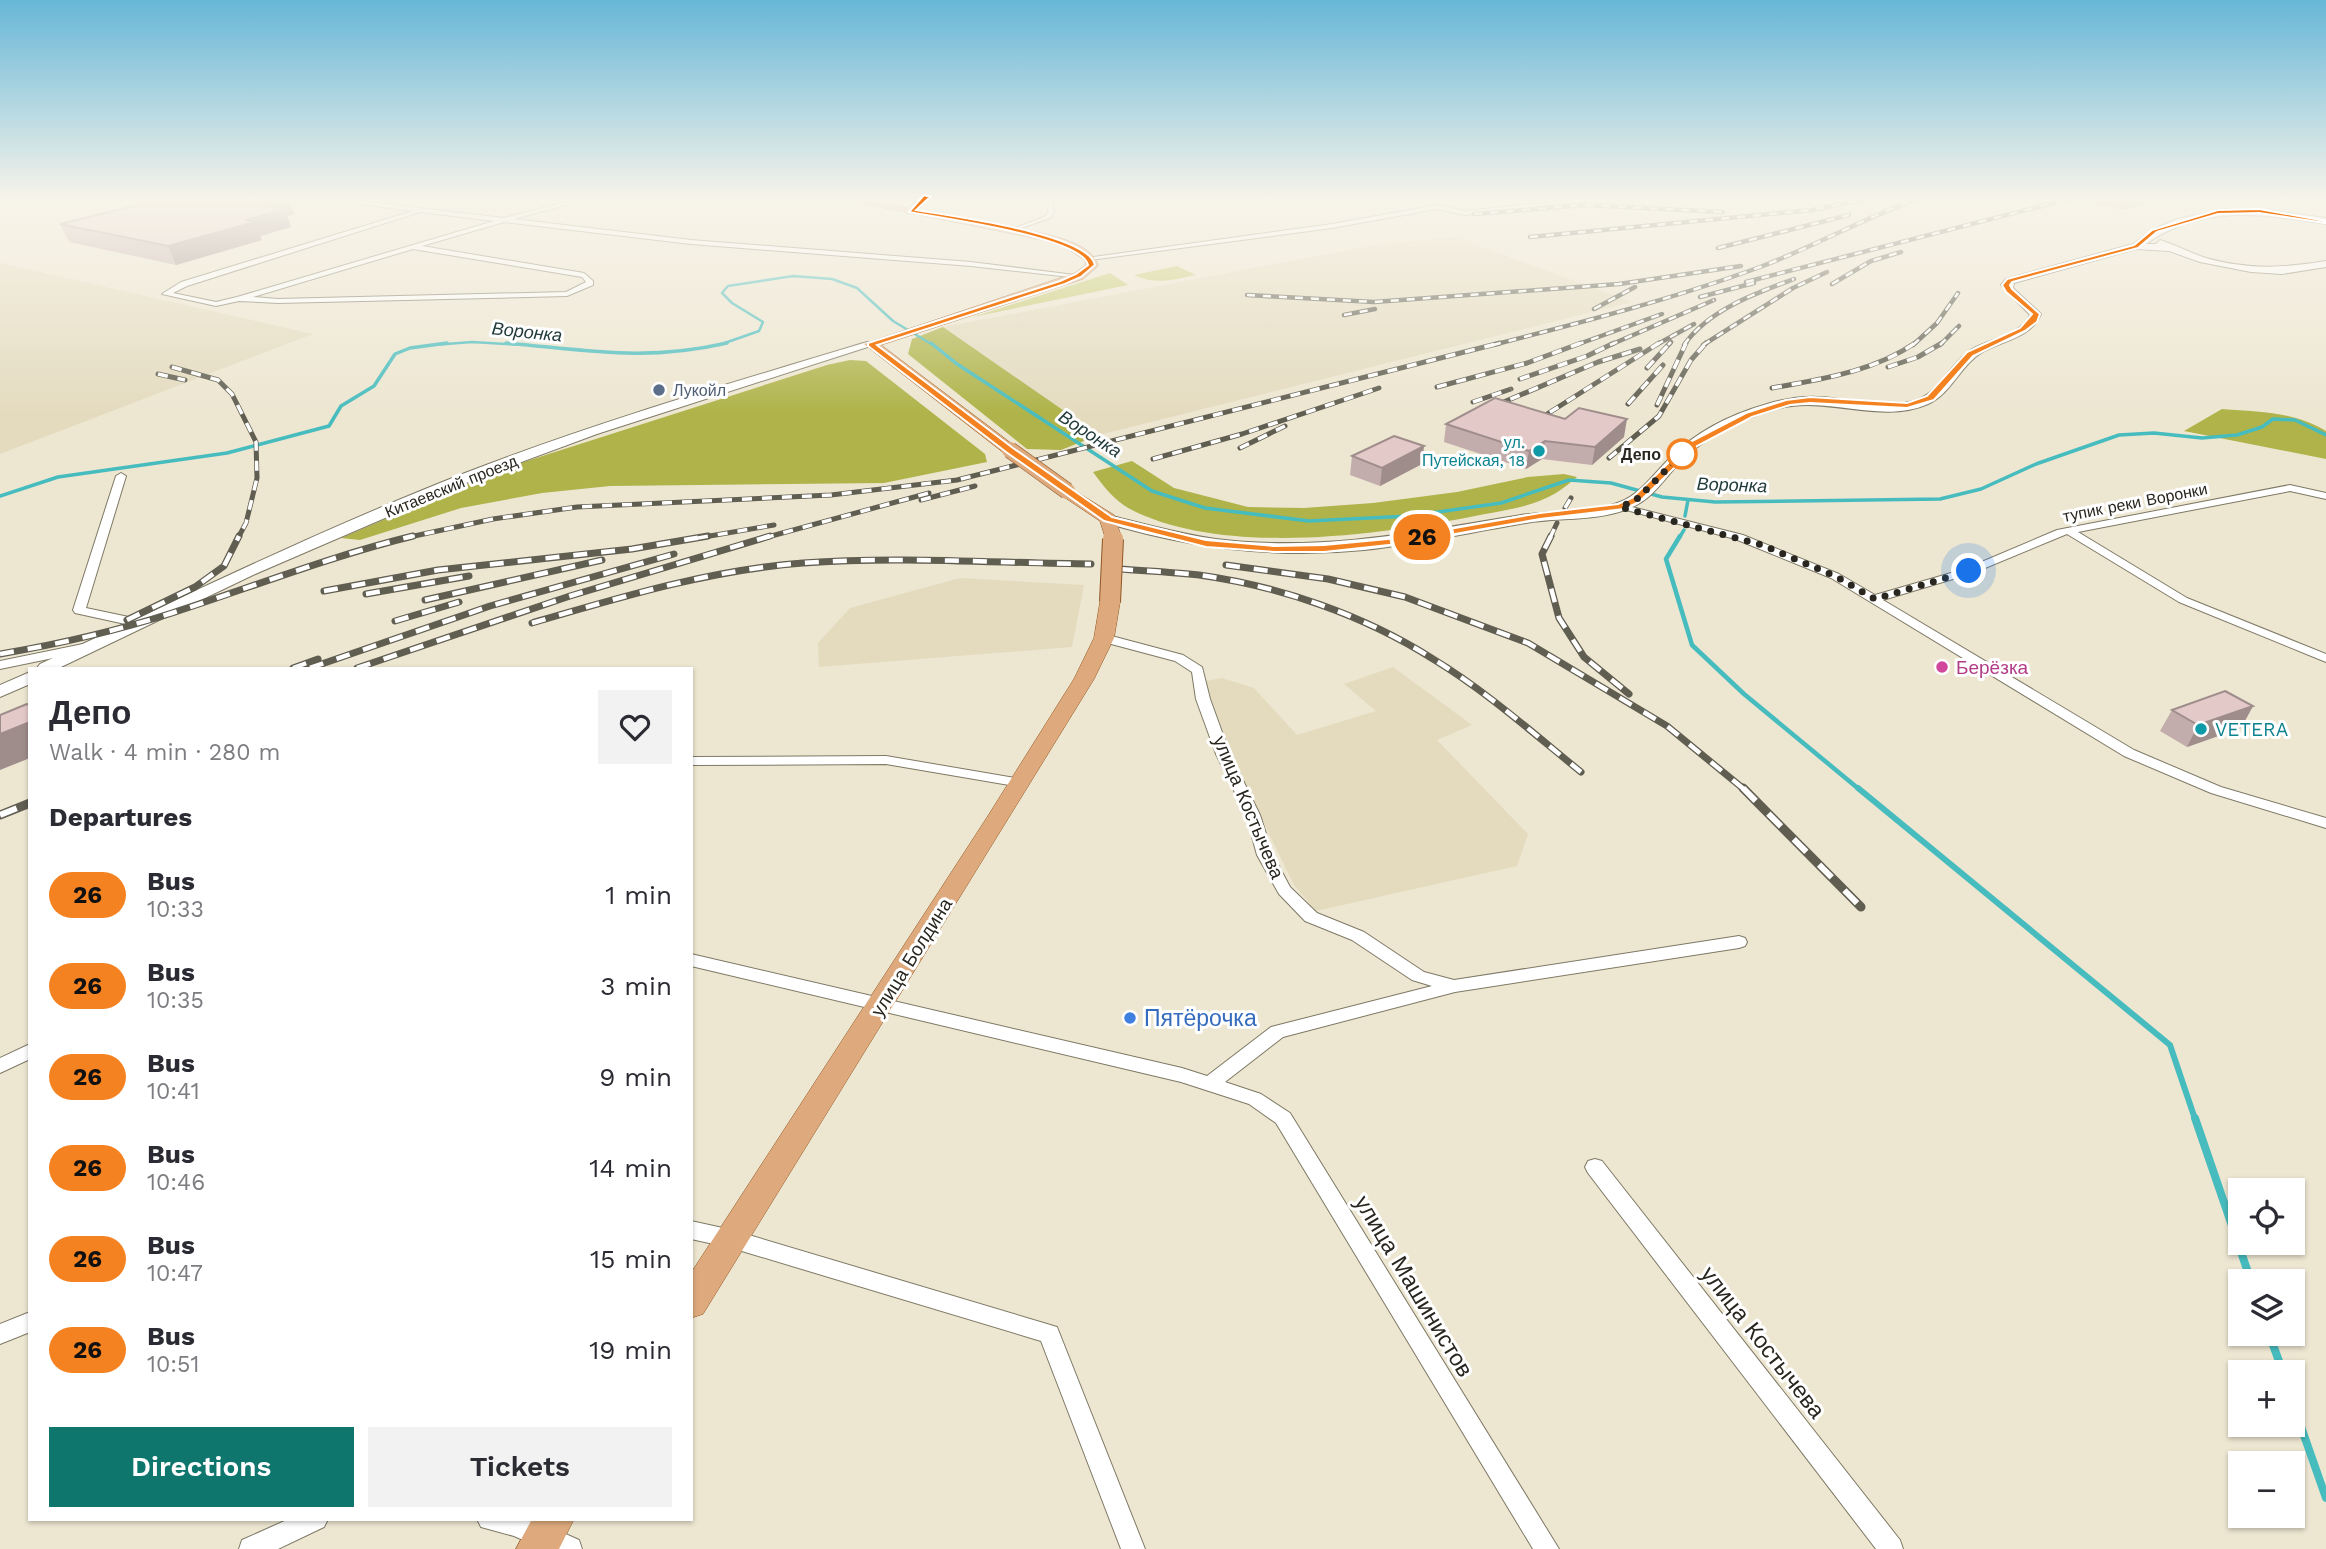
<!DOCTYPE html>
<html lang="en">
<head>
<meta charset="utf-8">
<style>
  body { margin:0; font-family:"Work Sans",sans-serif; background:#f2f2f3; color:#2b2b33; height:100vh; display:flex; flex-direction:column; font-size:26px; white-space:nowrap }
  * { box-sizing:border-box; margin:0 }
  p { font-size:23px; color:#7c7c81 }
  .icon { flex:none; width:38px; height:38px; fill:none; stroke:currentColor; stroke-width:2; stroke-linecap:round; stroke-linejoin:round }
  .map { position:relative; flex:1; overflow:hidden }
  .sheet { position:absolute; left:28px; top:667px; width:665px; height:854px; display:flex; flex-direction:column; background:#fff; border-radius:0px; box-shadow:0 2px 5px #0004 }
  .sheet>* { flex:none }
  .badge { padding:0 14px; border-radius:23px; font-size:24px; line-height:46px }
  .tools { position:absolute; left:2228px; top:1178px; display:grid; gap:14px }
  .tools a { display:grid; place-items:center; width:77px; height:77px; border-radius:0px; background:#fff; box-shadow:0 2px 5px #0004; font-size:35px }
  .you { position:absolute; width:35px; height:35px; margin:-18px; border:5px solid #fff; border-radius:50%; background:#1a73e8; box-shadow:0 0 0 10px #1a73e833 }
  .map>.badge { position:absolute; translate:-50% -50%; box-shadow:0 0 0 4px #fff }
  h2 { padding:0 21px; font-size:26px; line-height:63px }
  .round { display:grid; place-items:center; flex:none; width:74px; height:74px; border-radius:0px; background:#f2f2f3 }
  .head { display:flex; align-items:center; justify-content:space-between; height:119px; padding:0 21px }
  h1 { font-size:33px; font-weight:600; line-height:52px }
  .primary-button { display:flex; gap:14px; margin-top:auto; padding:14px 21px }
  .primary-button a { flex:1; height:80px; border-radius:0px; background:#0f766e; color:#fff; font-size:28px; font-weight:600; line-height:80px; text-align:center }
  .primary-button a+a { background:#f2f2f3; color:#2b2b33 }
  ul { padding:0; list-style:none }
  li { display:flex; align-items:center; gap:21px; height:91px; padding:0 21px }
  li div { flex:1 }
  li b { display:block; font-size:26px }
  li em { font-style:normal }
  li .badge { min-width:77px; font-weight:700; text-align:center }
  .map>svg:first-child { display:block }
  .built { fill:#e4dbbf }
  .green { fill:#c7cc73 }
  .forest { fill:#afb349 }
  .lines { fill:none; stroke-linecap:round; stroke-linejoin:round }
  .stream-far4 { stroke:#47bcbe; stroke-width:2.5 }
  .stream-far3 { stroke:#47bcbe; stroke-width:3.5 }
  .stream-far2 { stroke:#47bcbe; stroke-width:4.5 }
  .stream-far1 { stroke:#47bcbe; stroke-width:6 }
  .stream { stroke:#47bcbe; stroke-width:8 }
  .minor-casing { stroke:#7e7965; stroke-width:2 }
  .tertiary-casing { stroke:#7e7965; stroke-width:2 }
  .primary-casing { stroke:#905724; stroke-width:1 }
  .minor { fill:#fff; fill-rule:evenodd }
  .tertiary { fill:#fff; fill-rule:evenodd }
  .primary { fill:#deaa7d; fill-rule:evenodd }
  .rail-far3-casing { stroke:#605d51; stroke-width:4.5 }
  .rail-far2-casing { stroke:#605d51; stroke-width:5 }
  .rail-far1-casing { stroke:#605d51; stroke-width:7 }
  .rail-casing { stroke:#605d51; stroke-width:9 }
  .rail-far3 { stroke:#fff; stroke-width:2.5; stroke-dasharray:8; stroke-linecap:butt }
  .rail-far2 { stroke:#fff; stroke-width:3.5; stroke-dasharray:10; stroke-linecap:butt }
  .rail-far1 { stroke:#fff; stroke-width:4.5; stroke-dasharray:14; stroke-linecap:butt }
  .rail { stroke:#fff; stroke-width:6; stroke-dasharray:18; stroke-linecap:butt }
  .primary-bridge-far1-casing { stroke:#905724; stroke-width:17; stroke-linecap:butt }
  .primary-bridge-casing { stroke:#905724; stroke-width:22; stroke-linecap:butt }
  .primary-bridge-far1 { stroke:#deaa7d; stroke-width:16 }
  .primary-bridge { stroke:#deaa7d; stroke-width:20 }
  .wall { fill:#c3adac }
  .shaded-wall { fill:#9f8d8c }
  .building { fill:#e3c9c8; stroke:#9f8d8c; stroke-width:2 }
  .line { fill:#f58220; stroke:#fff; stroke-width:2 }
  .walk { stroke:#28261e; stroke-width:7; stroke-dasharray:0 12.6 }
  .service-dot { fill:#5c6f8a; stroke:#fff; stroke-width:2.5 }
  .culture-dot { fill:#0f9aa8; stroke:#fff; stroke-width:2.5 }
  .stop-dot { fill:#fff; stroke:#f58220; stroke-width:3.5 }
  .hotel-dot { fill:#d1479c; stroke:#fff; stroke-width:2.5 }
  .shop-dot { fill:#3f7fe0; stroke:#fff; stroke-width:2.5 }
  .labels { text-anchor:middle; stroke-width:6; stroke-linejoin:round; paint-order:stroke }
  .far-service-label { font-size:16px; fill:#4e5e75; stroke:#fff; text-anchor:start }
  .far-culture-label { font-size:16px; fill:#0d838f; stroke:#fff; text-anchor:end }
  .far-stop-label { font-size:16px; font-weight:bold; fill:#28261e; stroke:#fff; text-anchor:end }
  .far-street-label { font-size:16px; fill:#28261e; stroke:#fff }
  .far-water-label { font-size:18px; font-style:italic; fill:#213b3b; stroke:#fff }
  .hotel-label { font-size:19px; fill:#b23c85; stroke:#fff; text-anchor:start }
  .culture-label { font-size:19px; fill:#0d838f; stroke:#fff; text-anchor:start }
  .street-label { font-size:19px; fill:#28261e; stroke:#fff }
  .near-shop-label { font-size:23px; fill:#366cbe; stroke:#fff; text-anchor:start }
  .near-street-label { font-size:23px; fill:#28261e; stroke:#fff }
</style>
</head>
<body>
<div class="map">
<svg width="2326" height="1549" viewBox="0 0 2326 1549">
  <rect width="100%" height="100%" fill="#ede6d1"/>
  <path class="built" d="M1454,237L1632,302L1099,435L943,327L1375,245Z
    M0,263L313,334L0,454Z
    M960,578L1084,585L1072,647L819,667L818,643L850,608Z
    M1393,667L1472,725L1437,740L1528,834L1517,866L1316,911L1294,885L1203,699L1205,681L1222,678L1254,688L1297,735L1376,711L1344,684Z"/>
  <path class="green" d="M1177,266L1196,275C1173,280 1155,285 1134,275Z
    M1110,273L1128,285L973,317Z"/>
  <path class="forest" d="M943,327L1099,435L1061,450L1027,449L908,354L912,339Z
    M850,360L866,361L985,454L987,462L884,483L610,486L542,493L461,508L360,540L341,538L502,469L827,365Z
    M2222,409C2261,412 2291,411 2326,431V459L2184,431Z
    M1132,461L1174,488L1248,507L1304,508L1373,503L1457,492L1528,477L1564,474L1577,477C1571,482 1564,488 1556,493C1531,508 1498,511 1470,517C1374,536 1220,556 1130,509C1114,500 1104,487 1093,472Z"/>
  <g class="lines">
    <path class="stream-far4" d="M433,345L472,342L524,345
      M719,345L759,331L763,322L732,303L722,293L728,286L793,276L832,279L857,288L893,321L933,345"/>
    <path class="stream-far3" d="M506,343C587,350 644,362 727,343
      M931,343L957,364L1152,491L1205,508L1309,521L1410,516L1501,503L1569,480L1611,483L1662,497L1715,502L1940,499L1981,489L2036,464L2119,435L2154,433L2202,438L2237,435L2262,427L2273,419L2295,420L2326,435
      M0,496L58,477L227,453L329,426L341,406L374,386L395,354L410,348L447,343
      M1685,516L1688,500
      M1679,538L1684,530"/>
    <path class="stream-far2" d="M1680,536L1666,559L1692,645L1744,694L1860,790"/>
    <path class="stream-far1" d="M1858,788L2170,1045L2195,1119"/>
    <path class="stream" d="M2195,1118L2251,1281
      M2269,1334L2283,1372
      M2292,1401L2326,1498"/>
    <defs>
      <path id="minor" d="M308,197H325L504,218L586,197H595L514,219L691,240L971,262L1083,276L1079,278L971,266L691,244L504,222L422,246L584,273L593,281V285L567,296L278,303L239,301L216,306L162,294L181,282L413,211ZM420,212L494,221L237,297L216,302L173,293L187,286ZM413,249L582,277L586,282L566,292L278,299L253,297Z
        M1046,197H1052L1054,212L1050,218L1013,231V229L1046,216L1048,212Z
        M1601,197H1619L1465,215L1437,209L1332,228L1090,260L1086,258L1332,224L1437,205L1465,211Z
        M121,473L126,476L86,608L143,620L145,623L143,626L139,627L75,613L73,610L116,476Z
        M2290,485L2326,493V499L2290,491L2078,532L2187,598L2326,654V662L2179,602L2067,534L1973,573L1883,600L2134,750L2221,787L2326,818V828L2211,793L2124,756L1831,578L1735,539L1615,507L1620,504L1743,535L1839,574L1875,595L1965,569L2057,530Z
        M1104,634L1183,655L1202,667L1210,699L1230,754L1260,815L1273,855L1290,887L1317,913L1364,932L1424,972L1454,980L1739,936L1745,938L1747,942L1745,946L1739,948L1455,992L1283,1037L1225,1082L1261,1094L1290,1113L1559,1549H1533L1276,1123L1249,1104L1181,1082L691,966V954L1182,1068L1207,1076L1271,1027L1432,986L1412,980L1352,940L1305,921L1279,894L1257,855L1246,815L1216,754L1196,699L1192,672L1175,661L1100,641L1098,638Z
        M83,644L89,648L87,651L0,669V661Z
        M886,756L1021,779L1028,783L1021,787L886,764L691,765V757Z
        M30,1044V1059L0,1073V1058Z
        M1595,1159L1602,1161L1900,1540L1903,1549H1876L1588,1173L1585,1167L1588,1161Z
        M691,1221L732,1230L1057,1327L1145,1549H1121L1041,1341L732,1248L691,1239Z
        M30,1312V1332L0,1344V1324Z
        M289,1519H328L324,1527L278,1549H239L242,1540Z
        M477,1519H532L579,1540L582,1549H543L514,1536L481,1527Z"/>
      <path id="tertiary" d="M922,197H931L914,213H908V209Z
        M2227,209L2275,211L2326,218V224C2260,214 2204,204 2146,244H2156L2160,240C2176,245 2190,253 2206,258C2249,270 2283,268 2326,261V267L2282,274L2251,272L2200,262L2169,251L2136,249L2014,283L2013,288L2041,314C2030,339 2003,340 1981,353C1960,366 1951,394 1928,404C1881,425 1826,395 1777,409C1741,419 1706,436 1680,462C1664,479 1653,499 1630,508C1597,522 1560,517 1526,523C1472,532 1418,544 1364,550C1275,559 1188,548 1103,522L1101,519L1108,515C1144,524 1179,534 1216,539C1320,552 1419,532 1521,515C1552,510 1590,514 1620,502C1642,493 1654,473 1671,457C1697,431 1732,414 1767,404C1784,399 1801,396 1819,397C1850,398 1889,412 1919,399C1942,389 1951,362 1972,349C1991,338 2020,336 2030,315L2001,285L2006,279L2133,244L2155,229L2177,219Z
        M867,342L877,344L597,434L473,480L253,575L59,668H37L40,664C180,598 320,530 465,473C596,422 732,383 867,342Z
        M30,672V684L0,697V685Z"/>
      <path id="primary" d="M831,197H851L1046,234C1064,239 1093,246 1098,266L1083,279L881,345L1016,447L1018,450L1016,453H1004L864,344L1075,273L1086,265L1085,260L1065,247L1043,240Z
        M1067,486L1114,515L1122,539L1119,543H1107L1100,521L1061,495L1059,491Z
        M1110,596L1120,602L1114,638L1094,679L703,1314L691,1318V1273L986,819L1074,679L1094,638L1100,602Z
        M532,1519H574L559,1549H516Z"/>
    </defs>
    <use href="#minor" class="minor-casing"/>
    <use href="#tertiary" class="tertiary-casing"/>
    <use href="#primary" class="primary-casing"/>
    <use href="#minor" class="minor"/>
    <use href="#tertiary" class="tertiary"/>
    <use href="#primary" class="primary"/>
    <defs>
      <path id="rail-far3" d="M1474,214L1586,205L1723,212
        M1530,237L1812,210L1878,197
        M1718,248L1849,215
        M1746,282L2077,197
        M1832,284L1871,261L1901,252
        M1247,295L1374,302L1619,284L1741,266
        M1700,297L1754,283
        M1594,309L1635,287
        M1344,315L1375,309
        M1493,345C1583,322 1673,299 1760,267C1816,246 1867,216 1923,197
        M1576,345L1662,314
        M1610,345L1714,300
        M1656,345L1694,324
        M1668,345L1671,342
        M1684,345C1708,310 1756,293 1794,279
        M1703,345L1793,288L1827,272
        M1913,345L1937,323L1958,293
        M1940,345L1959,326"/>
      <path id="rail-far2" d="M172,367L218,380L232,394L256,442L257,478L246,523L238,538
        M1888,367L1918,357L1942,343
        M1647,368L1670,343
        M158,374L185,380
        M1520,379L1587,356L1614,343
        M1437,387L1527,363L1581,343
        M1772,388C1821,379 1873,372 1915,343
        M1473,402L1511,389
        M1628,404L1663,365
        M1657,405L1686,343
        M1492,407L1598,362L1640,349
        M1533,423L1659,343
        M1240,448L1285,426
        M1609,458L1659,416L1691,360L1706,343
        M1153,459L1242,434L1379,388
        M921,500L975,486
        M1565,508L1571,498
        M405,538L493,519L577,507L831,495L957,480L1500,343
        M698,538L774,525
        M764,538L929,493
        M1550,538L1557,523"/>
      <path id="rail-far1" d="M1551,536L1542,554L1559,618L1584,657L1629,694
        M1226,565L1328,579L1405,597L1528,643L1667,726L1745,790
        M1119,569C1146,571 1172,572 1199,575C1279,586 1364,615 1433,659C1486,691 1533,733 1581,772
        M324,591L438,570L632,549L708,536
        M366,594L469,576
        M425,600L602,560
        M127,620L195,587L224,566L239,536
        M395,621L459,602
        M532,623C621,597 710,570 803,563C898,556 996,563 1091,564
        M0,654C59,644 116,631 172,613C252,587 331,556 413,536
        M293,668L318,659
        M310,668L490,606L674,554
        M357,668L570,596L770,536"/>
      <path id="rail" d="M1743,788L1861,907
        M0,815L30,803"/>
    </defs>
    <use href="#rail-far3" class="rail-far3-casing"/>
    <use href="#rail-far2" class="rail-far2-casing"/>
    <use href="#rail-far1" class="rail-far1-casing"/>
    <use href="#rail" class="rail-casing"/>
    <use href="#rail-far3" class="rail-far3"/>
    <use href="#rail-far2" class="rail-far2"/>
    <use href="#rail-far1" class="rail-far1"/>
    <use href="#rail" class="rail"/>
    <defs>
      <path id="primary-bridge-far1" d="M1010,450L1067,491"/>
      <path id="primary-bridge" d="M1110,602L1113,539"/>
    </defs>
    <use href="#primary-bridge-far1" class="primary-bridge-far1-casing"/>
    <use href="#primary-bridge" class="primary-bridge-casing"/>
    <use href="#primary-bridge-far1" class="primary-bridge-far1"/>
    <use href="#primary-bridge" class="primary-bridge"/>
  </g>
  <path class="wall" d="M288,197L294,214L287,216L291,227L260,236L262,240L176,265L69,242L60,224Z
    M2089,197H2167L2123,210L2087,202Z
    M1446,424L1624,437L1592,465L1542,459L1526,469L1444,442Z
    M1352,456L1422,464L1380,486L1350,475Z
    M2253,706L2241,728L2187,747L2160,731L2172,710Z"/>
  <path class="shaded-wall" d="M288,197L294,214L287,216L291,227L260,236L262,240L176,265L168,246L260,204Z
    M2129,197H2167L2123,210Z
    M1627,419L1624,437L1592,465L1595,447Z
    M1545,441L1542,459L1526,469L1529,451Z
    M1424,446L1422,464L1380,486L1382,468Z
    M2253,706L2241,728L2187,747L2198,725Z
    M30,722V758L0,770V734Z"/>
  <path class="building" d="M170,197H288L260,204L285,209L246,220L255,222L168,246L60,224Z
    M1495,398L1565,419L1579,408L1627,419L1595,447L1545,441L1529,451L1446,424Z
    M1394,436L1424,446L1382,468L1352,456Z
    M2225,691L2253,706L2198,725L2172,710Z
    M27,704L30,706V722L0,734V715Z"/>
  <linearGradient id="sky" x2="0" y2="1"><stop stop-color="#67b7d7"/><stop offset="0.48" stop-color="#f7f4ea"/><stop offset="1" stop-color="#f7f4ea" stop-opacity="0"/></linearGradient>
  <rect width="2326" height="414" fill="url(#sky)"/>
  <path class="line" d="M924,195L930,197L916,210C949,216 1088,233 1095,265L1081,277L1065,284L877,345L1013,448L1112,517L1206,540L1274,546L1324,545L1398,538L1540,513L1618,504L1632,498L1690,442L1746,413L1786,400L1810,397L1907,403L1927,396L1967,352L2020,328L2032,314L2006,292L2002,285L2007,279L2134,245L2152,230L2218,210L2259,209L2326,221V223L2259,213L2218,214L2157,232L2138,248L2012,282L2010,285L2012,289L2040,314L2037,322L2025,331L1973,356L1934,400L1907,408L1810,403L1790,405L1752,417L1697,446L1639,502L1624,509L1540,519L1398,544L1324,552H1274L1206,547L1104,521L1006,452L868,346V343L1060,281L1076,274L1088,265C1082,237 939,218 909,212Z"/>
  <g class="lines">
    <path class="walk" d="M1682,454L1636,500L1620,507L1762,545L1835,576L1875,599L1969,571"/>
  </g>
  <circle class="service-dot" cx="659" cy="390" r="7"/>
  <g class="culture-dot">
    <circle cx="1539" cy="451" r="7"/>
    <circle cx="2201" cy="729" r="7"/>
  </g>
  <circle class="stop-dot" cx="1682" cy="454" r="14"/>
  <circle class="hotel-dot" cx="1942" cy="667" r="7"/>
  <circle class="shop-dot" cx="1130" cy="1018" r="7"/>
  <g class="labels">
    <g class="far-service-label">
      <text x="673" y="396">Лукойл</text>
    </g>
    <g class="far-culture-label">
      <text x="1525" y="448">ул.<tspan x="1525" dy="18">Путейская, 18</tspan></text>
    </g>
    <g class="far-stop-label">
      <text x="1661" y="460">Депо</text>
    </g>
    <g class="far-street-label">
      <text transform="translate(451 486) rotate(-22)" y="6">Китаевский проезд</text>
      <text transform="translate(2135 502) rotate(-11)" y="6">тупик реки Воронки</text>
    </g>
    <g class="far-water-label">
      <text transform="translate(527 332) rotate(6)" y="6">Воронка</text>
      <text transform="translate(1090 434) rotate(33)" y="6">Воронка</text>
      <text transform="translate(1732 485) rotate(2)" y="6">Воронка</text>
    </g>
    <g class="hotel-label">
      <text x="1956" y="674">Берёзка</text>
    </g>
    <g class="culture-label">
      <text x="2215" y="736">VETERA</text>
    </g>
    <g class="street-label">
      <text transform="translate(1249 807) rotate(67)" y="7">улица Костычева</text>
      <text transform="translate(911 957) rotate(-58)" y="7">улица Болдина</text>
    </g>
    <g class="near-shop-label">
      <text x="1144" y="1026">Пятёрочка</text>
    </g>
    <g class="near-street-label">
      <text transform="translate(1414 1286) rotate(59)" y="8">улица Машинистов</text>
      <text transform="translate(1763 1342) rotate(52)" y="8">улица Костычева</text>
    </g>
  </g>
</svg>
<div class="tools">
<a><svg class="icon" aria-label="locate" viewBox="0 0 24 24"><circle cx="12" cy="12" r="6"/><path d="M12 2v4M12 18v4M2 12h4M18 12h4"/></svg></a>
<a><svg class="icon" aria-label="layers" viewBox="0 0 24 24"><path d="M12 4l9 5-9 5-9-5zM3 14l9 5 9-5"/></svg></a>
<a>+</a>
<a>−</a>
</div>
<div class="you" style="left:1969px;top:571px"></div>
<b class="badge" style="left:1422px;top:537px;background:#f58220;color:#111">26</b>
<section class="sheet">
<div class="head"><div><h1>Депо</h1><p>Walk · 4 min · 280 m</p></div><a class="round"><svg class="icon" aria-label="heart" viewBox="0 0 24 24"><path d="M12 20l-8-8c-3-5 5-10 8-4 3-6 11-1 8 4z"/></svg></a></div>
<h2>Departures</h2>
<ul>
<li><span class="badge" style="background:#f58220;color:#111">26</span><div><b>Bus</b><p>10:33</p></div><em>1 min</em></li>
<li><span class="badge" style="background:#f58220;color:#111">26</span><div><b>Bus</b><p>10:35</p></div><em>3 min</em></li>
<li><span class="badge" style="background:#f58220;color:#111">26</span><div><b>Bus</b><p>10:41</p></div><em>9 min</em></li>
<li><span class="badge" style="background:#f58220;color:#111">26</span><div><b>Bus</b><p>10:46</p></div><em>14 min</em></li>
<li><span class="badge" style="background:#f58220;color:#111">26</span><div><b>Bus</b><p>10:47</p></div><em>15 min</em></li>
<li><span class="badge" style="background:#f58220;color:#111">26</span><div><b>Bus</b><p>10:51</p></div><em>19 min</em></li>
</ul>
<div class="primary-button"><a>Directions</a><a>Tickets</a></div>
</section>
</div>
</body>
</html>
